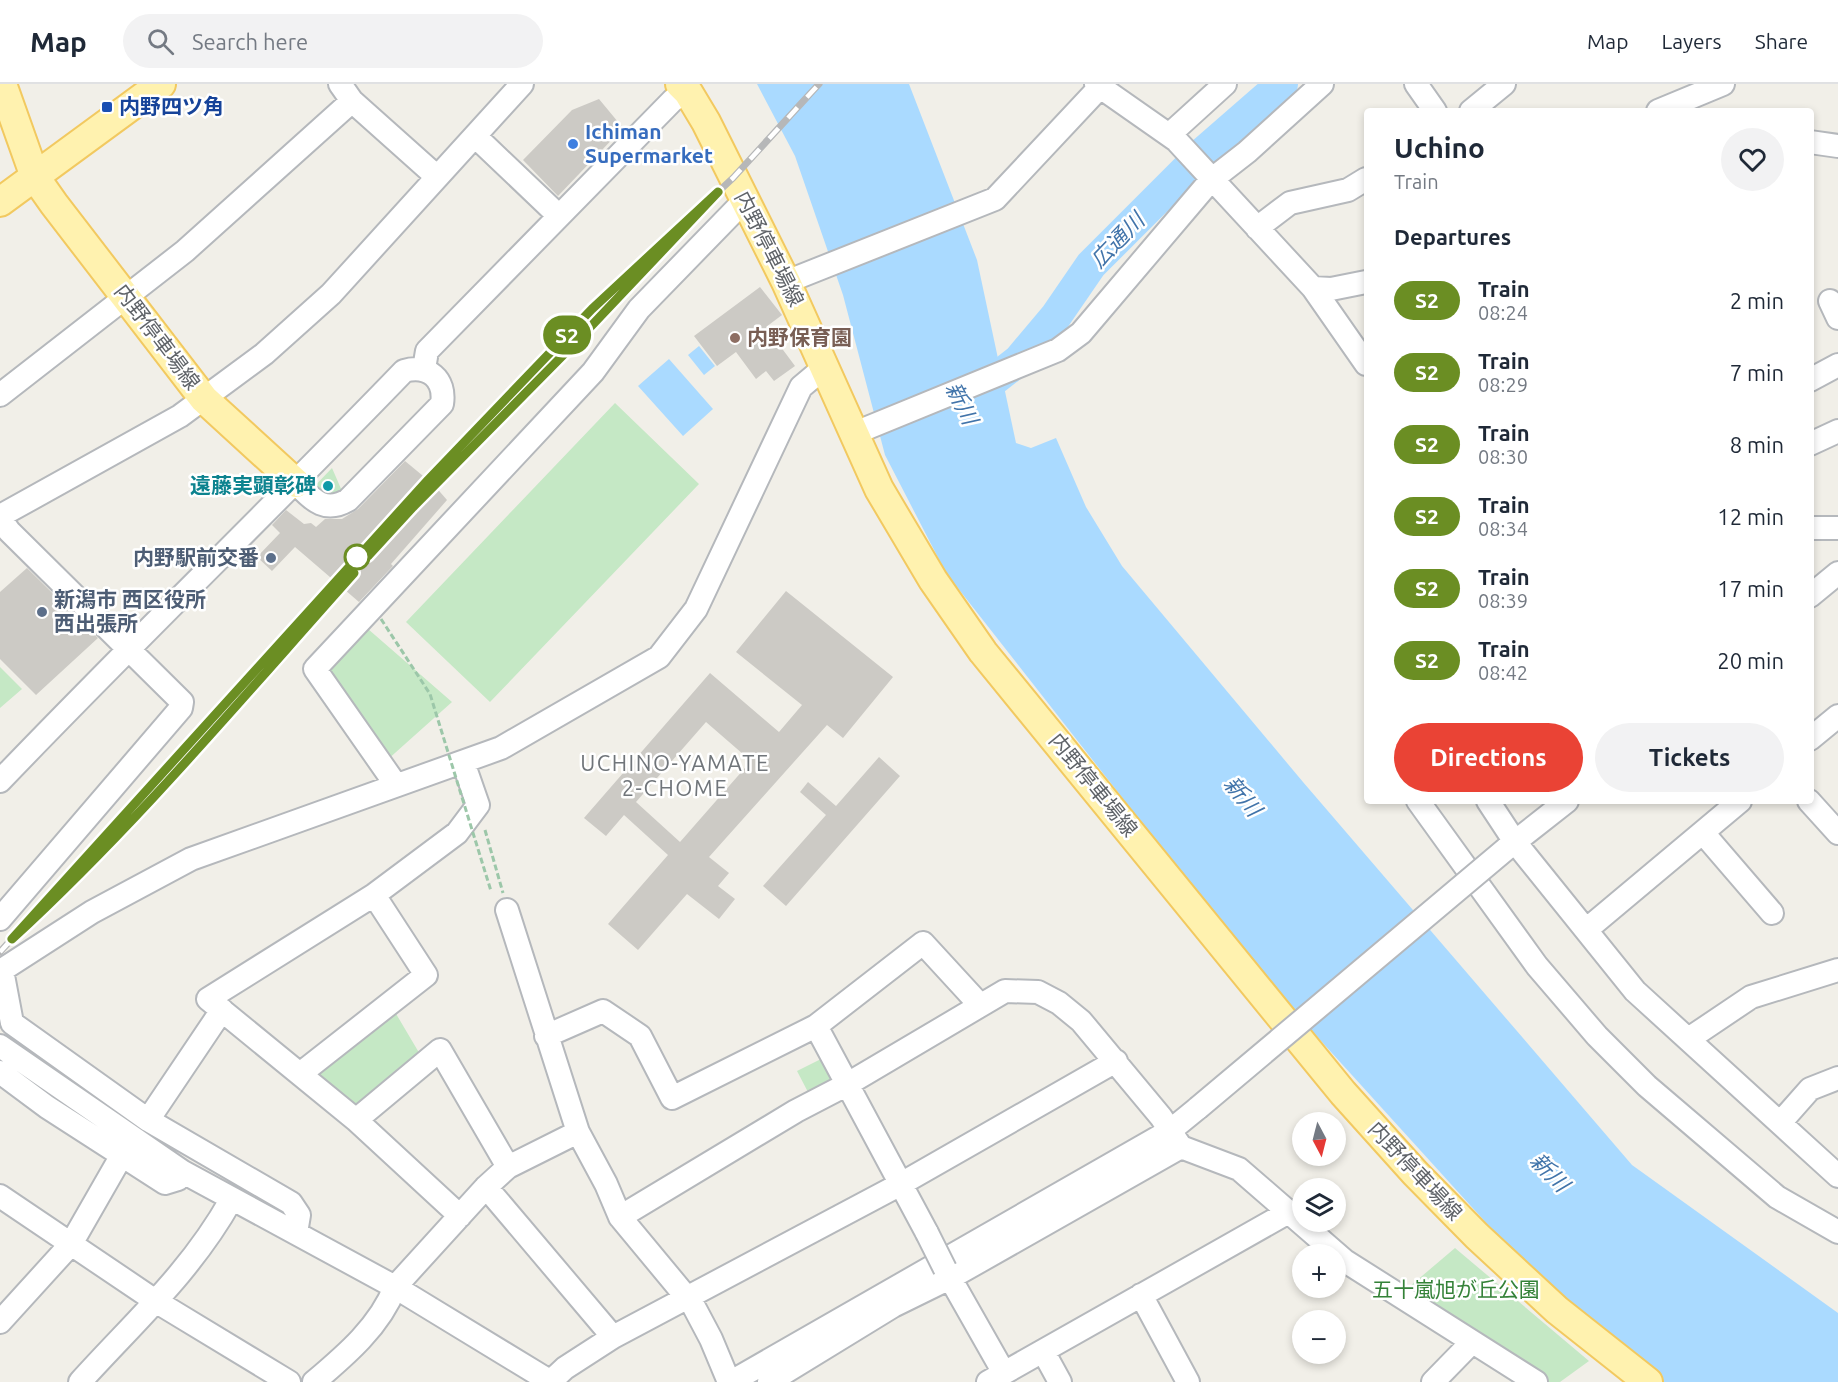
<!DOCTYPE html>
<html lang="en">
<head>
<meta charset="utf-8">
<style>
  body { margin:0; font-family:Ubuntu,"Noto Sans JP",sans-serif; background:#f2f2f3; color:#1f2937; height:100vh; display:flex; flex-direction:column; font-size:22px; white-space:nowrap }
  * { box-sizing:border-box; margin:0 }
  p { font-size:20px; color:#747a83 }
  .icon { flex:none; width:33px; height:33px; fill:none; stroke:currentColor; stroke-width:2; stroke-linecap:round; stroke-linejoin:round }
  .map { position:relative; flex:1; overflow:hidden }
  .panel { position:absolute; left:1364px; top:24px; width:450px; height:696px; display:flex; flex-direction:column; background:#fff; border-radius:6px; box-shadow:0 3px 9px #0003 }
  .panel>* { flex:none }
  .badge { padding:0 12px; border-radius:20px; font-size:21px; line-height:39px }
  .needle { width:39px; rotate:173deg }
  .tools { position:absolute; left:1292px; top:1028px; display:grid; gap:12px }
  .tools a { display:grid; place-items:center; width:54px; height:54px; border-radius:50%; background:#fff; box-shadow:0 3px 9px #0003; font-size:30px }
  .map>.badge { position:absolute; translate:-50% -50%; box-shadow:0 0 0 3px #fff }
  h2 { padding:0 30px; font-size:22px; line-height:54px }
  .round { display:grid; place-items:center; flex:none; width:63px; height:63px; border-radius:32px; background:#f2f2f3 }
  .head { display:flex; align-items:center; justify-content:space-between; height:102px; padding:0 30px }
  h1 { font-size:28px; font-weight:700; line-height:45px }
  .cta { display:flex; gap:12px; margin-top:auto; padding:12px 30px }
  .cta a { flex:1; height:69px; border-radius:36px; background:#ea4335; color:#fff; font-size:24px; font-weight:700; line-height:69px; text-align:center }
  .cta a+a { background:#f2f2f3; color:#1f2937 }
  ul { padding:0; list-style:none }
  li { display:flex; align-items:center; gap:18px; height:72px; padding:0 30px }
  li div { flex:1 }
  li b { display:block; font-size:22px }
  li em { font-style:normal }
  li .badge { min-width:66px; font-weight:700; text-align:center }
  header { display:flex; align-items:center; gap:36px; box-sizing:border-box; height:84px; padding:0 30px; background:#fff; border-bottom:2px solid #e0e1e3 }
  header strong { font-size:28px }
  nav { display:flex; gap:33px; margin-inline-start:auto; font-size:21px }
  .search { width:420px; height:54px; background:#f2f2f3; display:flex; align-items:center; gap:15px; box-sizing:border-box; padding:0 21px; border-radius:33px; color:#747a83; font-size:22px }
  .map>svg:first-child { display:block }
  .green { fill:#c5e8c5 }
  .water { fill:#aadaff }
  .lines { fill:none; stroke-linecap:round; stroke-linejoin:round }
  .river { stroke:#aadaff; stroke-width:32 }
  .building { fill:#cccac5; fill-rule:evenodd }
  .minor-casing { stroke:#b5b8bc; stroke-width:26 }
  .major-casing { stroke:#f2c960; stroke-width:32 }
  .path { stroke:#9cc7a9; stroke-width:3; stroke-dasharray:6 3; stroke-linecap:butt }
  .minor { stroke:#fff; stroke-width:22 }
  .major { stroke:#fff2af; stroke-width:28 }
  .rail-casing { stroke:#b6b7b8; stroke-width:7 }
  .rail { stroke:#fff; stroke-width:4.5; stroke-dasharray:14; stroke-linecap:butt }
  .minor-bridge-casing { stroke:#b5b8bc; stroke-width:26; stroke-linecap:butt }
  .path-bridge { stroke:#9cc7a9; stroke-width:3; stroke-dasharray:6 3; stroke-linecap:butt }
  .minor-bridge { stroke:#fff; stroke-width:22 }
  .line-casing { stroke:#fff; stroke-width:14 }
  .line { stroke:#6b8e23; stroke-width:9 }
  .transit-dot { fill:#1a4fb4; stroke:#fff; stroke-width:2 }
  .shop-dot { fill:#3f7fe0; stroke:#fff; stroke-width:2 }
  .education-dot { fill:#8d6e63; stroke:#fff; stroke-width:2 }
  .culture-dot { fill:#0f9aa8; stroke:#fff; stroke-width:2 }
  .stop-dot { fill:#fff; stroke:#6b8e23; stroke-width:3 }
  .service-dot { fill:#5c6f8a; stroke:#fff; stroke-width:2 }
  .labels { text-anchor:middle; stroke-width:5; stroke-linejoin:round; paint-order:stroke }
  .transit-label { font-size:21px; font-weight:bold; fill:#164399; stroke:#fff; text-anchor:start }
  .shop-label { font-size:21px; font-weight:bold; fill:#366cbe; stroke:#fff; text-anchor:start }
  .street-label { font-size:21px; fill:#5f6368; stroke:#fff }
  .education-label { font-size:21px; font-weight:bold; fill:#785e54; stroke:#fff; text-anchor:start }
  .culture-label { font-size:21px; font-weight:bold; fill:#0d838f; stroke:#fff; text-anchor:end }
  .service-label { font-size:21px; font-weight:bold; fill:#4e5e75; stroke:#fff; text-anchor:end }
  .park-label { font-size:21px; fill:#348238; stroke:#fff }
  .water-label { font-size:22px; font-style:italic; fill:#4174aa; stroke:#fff }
  .neighbourhood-label { font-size:22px; letter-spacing:1.5px; fill:#70757a; stroke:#fff }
</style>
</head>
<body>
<header>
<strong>Map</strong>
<div class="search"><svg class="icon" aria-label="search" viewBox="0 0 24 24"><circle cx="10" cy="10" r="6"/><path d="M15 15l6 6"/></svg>Search here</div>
<nav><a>Map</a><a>Layers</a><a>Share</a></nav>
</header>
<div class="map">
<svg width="1838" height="1298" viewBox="0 0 1838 1298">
  <rect width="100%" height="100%" fill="#f1efe8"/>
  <path class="green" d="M615,319L699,400L490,618L406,538Z
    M332,384L342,407L336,411L308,409Z
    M360,538L452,618L386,677L321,584Z
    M0,583L22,605L0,624Z
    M392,923L421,972L355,1028L310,990Z
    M825,973L836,996L809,1010L797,987Z
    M1455,1164L1589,1277L1560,1298H1542L1402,1209Z"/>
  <path class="water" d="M757,0H909L977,176L1016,359L1031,364L1056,354L1086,423L1122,482L1303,698L1632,1081L1838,1229V1298H1663L1587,1250L1262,892L946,489L885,371L843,211L795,72Z
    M699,262L715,282L704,291L688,271Z
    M669,275L713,325L683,352L638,302Z"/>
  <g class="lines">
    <path class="river" d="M996,294L1019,276L1056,232L1091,181L1205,67L1282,0"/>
  </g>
  <path class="building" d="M599,15L623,44L558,112L523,76L572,26Z
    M760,203L782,231L766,243L795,282L774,297L766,287L756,295L736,268L717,282L694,252Z
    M405,377L434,401L447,416L391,480L393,482L359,518L295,463L272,487L257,473L280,449L272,441L286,426L304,440L311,439L316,443L325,435H342L358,425Z
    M27,484L98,554L36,611L0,575V508Z
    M786,507L893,593L843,654L827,641L709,773L729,789L718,802L735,815L719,835L687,810L638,866L608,840L668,771L624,731L606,752L584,734L710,589L779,648L802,621L736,568ZM706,638L751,677L680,758L636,718Z
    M879,673L900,692L786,822L763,802L826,731L800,708L808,698L836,722Z"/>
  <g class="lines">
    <defs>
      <path id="minor" d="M340,0L352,17L436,92
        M1096,0L1176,56L1313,204L1366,280
        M1416,0L1435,27
        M1471,27L1504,0
        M1658,27L1723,0
        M1170,50L1225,0
        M475,52L559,132
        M1810,58L1838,62
        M1257,144L1290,119L1348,106L1366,95
        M786,198L995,115L1100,3
        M1313,204L1331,205L1366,198
        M1830,217L1838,234
        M424,285L427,267L673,16L688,8
        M1810,296L1838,281
        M0,311L185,167L352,17
        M855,349L1058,266L1081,249L1211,96L1247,68L1322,0
        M1810,360L1838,347
        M0,432L180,332L264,270L331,210L522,0
        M0,434L9,447L182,618L181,624L0,835
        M1810,444H1838
        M1810,512L1838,489
        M1810,655L1838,632
        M0,697C133,558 271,425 404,287C428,280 446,295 442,320L348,416C324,430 312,415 296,399
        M396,701L315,585L593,288L639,225L744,117
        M1418,717L1537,882L1597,952L1647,1002L1777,1113L1838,1148
        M1488,717L1515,758L1635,907L1838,1092
        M1809,717L1838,749
        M1704,750L1772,829
        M1506,765L1567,717
        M507,826L578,1048L606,1100L620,1133L693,1221L711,1255L729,1298
        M1586,846L1740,717
        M546,952L603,927L640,952L672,1014L816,942
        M1690,954L1751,913L1838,886
        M0,962L183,1088L395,1203L551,1298
        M0,988L47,1023L165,1099L178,1095L183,1088
        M300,990L426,891L374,811
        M148,1036L222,926
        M356,1036L440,966L508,1083
        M1780,1039L1810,1005L1838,994
        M486,1103L613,1253
        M0,1112L157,1218L289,1298
        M460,1132L356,1036L208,915L374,811L457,749L478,721L463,678
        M620,1133L796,1027L846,1001L1005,907L1038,908L1059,919L1081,937L1161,1033L1181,1063L1239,1085L1345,1177L1536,1298
        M296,1149L299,1131L291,1119L148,1036L12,939L2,886L92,828L191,775L501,664L659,573L696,525L801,303L826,282
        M927,1149L816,942L923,859L980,921
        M945,1185L1004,1289
        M1141,1211L1188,1298
        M0,1238L71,1160L122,1071
        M1043,1267L1060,1298
        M80,1298C135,1237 190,1189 231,1116
        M314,1298C346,1271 380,1242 395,1203L486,1103L508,1083L578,1048
        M550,1298L565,1284L613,1253L899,1101L1116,977
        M731,1298L1171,1046L1198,1024
        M769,1298L893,1222L950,1194L1181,1063
        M988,1298L1287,1129
        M1433,1298L1472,1258"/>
      <path id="major" d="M2,0L35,93L54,120L204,315L296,399
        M680,0L688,8L706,38L786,198L879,405L933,496L983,568L1343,1009L1415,1089L1477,1152L1557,1226L1648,1298
        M0,118L161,0"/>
    </defs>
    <use href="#minor" class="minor-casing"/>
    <use href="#major" class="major-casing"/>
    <path class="path" d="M485,746L503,809"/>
    <use href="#minor" class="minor"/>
    <use href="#major" class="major"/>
    <defs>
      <path id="rail" d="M511,322L633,198
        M91,779L232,627L305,543
        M0,868L428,396L592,225L733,94L819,0"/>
    </defs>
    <use href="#rail" class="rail-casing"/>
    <use href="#rail" class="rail"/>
    <defs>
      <path id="minor-bridge" d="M1198,1024L1506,765
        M927,1149L945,1185"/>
    </defs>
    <use href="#minor-bridge" class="minor-bridge-casing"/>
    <path class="path-bridge" d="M381,535L430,610L491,807"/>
    <use href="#minor-bridge" class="minor-bridge"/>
  </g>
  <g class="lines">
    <defs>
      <path id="line" d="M354,489C243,613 135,742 12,855L428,396L592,225L718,108L578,256L413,423L368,472"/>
    </defs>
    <use href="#line" class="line-casing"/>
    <use href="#line" class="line"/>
  </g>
  <rect class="transit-dot" x="101" y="17" width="12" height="12" rx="3"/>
  <circle class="shop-dot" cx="573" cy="60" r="6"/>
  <circle class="education-dot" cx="735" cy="254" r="6"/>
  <circle class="culture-dot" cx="328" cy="402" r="6"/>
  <circle class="stop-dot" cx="357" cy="473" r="12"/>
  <g class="service-dot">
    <circle cx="271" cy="474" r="6"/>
    <circle cx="42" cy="528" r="6"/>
  </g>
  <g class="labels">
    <g class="transit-label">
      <text x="119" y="30">内野四ツ角</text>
    </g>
    <g class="shop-label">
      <text x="585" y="55">Ichiman<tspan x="585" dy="24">Supermarket</tspan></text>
    </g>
    <g class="street-label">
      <text transform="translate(769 165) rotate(63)" y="7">内野停車場線</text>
      <text transform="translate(157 253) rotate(53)" y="7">内野停車場線</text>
      <text transform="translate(1093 701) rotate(51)" y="7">内野停車場線</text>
      <text transform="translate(1415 1087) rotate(47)" y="7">内野停車場線</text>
    </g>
    <g class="education-label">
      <text x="747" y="261">内野保育園</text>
    </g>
    <g class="culture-label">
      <text x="316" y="409">遠藤実顕彰碑</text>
    </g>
    <g class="service-label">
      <text x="259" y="481">内野駅前交番</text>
      <text x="54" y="523" text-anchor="start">新潟市 西区役所<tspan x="54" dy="24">西出張所</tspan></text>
    </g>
    <g class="park-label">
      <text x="1456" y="1213">五十嵐旭が丘公園</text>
    </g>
    <g class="water-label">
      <text transform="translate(1117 156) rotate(-46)" y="8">広通川</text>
      <text transform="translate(962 319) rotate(63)" y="8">新川</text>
      <text transform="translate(1243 712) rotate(50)" y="8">新川</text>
      <text transform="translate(1550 1088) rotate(45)" y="8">新川</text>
    </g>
    <g class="neighbourhood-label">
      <text x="675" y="687">UCHINO-YAMATE<tspan x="675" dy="25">2-CHOME</tspan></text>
    </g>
  </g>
</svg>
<div class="tools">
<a><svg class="needle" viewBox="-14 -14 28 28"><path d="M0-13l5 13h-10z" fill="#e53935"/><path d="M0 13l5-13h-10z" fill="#747a83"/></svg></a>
<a><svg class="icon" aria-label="layers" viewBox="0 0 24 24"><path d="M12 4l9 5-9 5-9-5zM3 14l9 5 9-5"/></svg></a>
<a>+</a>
<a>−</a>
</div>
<b class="badge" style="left:567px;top:251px;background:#6b8e23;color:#fff">S2</b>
<section class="panel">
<div class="head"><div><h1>Uchino</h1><p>Train</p></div><a class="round"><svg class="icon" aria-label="heart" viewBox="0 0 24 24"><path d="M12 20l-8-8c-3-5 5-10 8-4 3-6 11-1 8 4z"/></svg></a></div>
<h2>Departures</h2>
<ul>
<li><span class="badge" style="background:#6b8e23;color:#fff">S2</span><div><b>Train</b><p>08:24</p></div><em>2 min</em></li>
<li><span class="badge" style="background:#6b8e23;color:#fff">S2</span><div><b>Train</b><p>08:29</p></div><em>7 min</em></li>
<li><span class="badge" style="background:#6b8e23;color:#fff">S2</span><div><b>Train</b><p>08:30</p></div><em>8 min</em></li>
<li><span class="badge" style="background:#6b8e23;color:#fff">S2</span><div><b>Train</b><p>08:34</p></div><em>12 min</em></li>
<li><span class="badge" style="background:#6b8e23;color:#fff">S2</span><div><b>Train</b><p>08:39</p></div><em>17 min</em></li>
<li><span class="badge" style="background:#6b8e23;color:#fff">S2</span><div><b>Train</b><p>08:42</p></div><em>20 min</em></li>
</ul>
<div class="cta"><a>Directions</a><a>Tickets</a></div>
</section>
</div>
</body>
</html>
